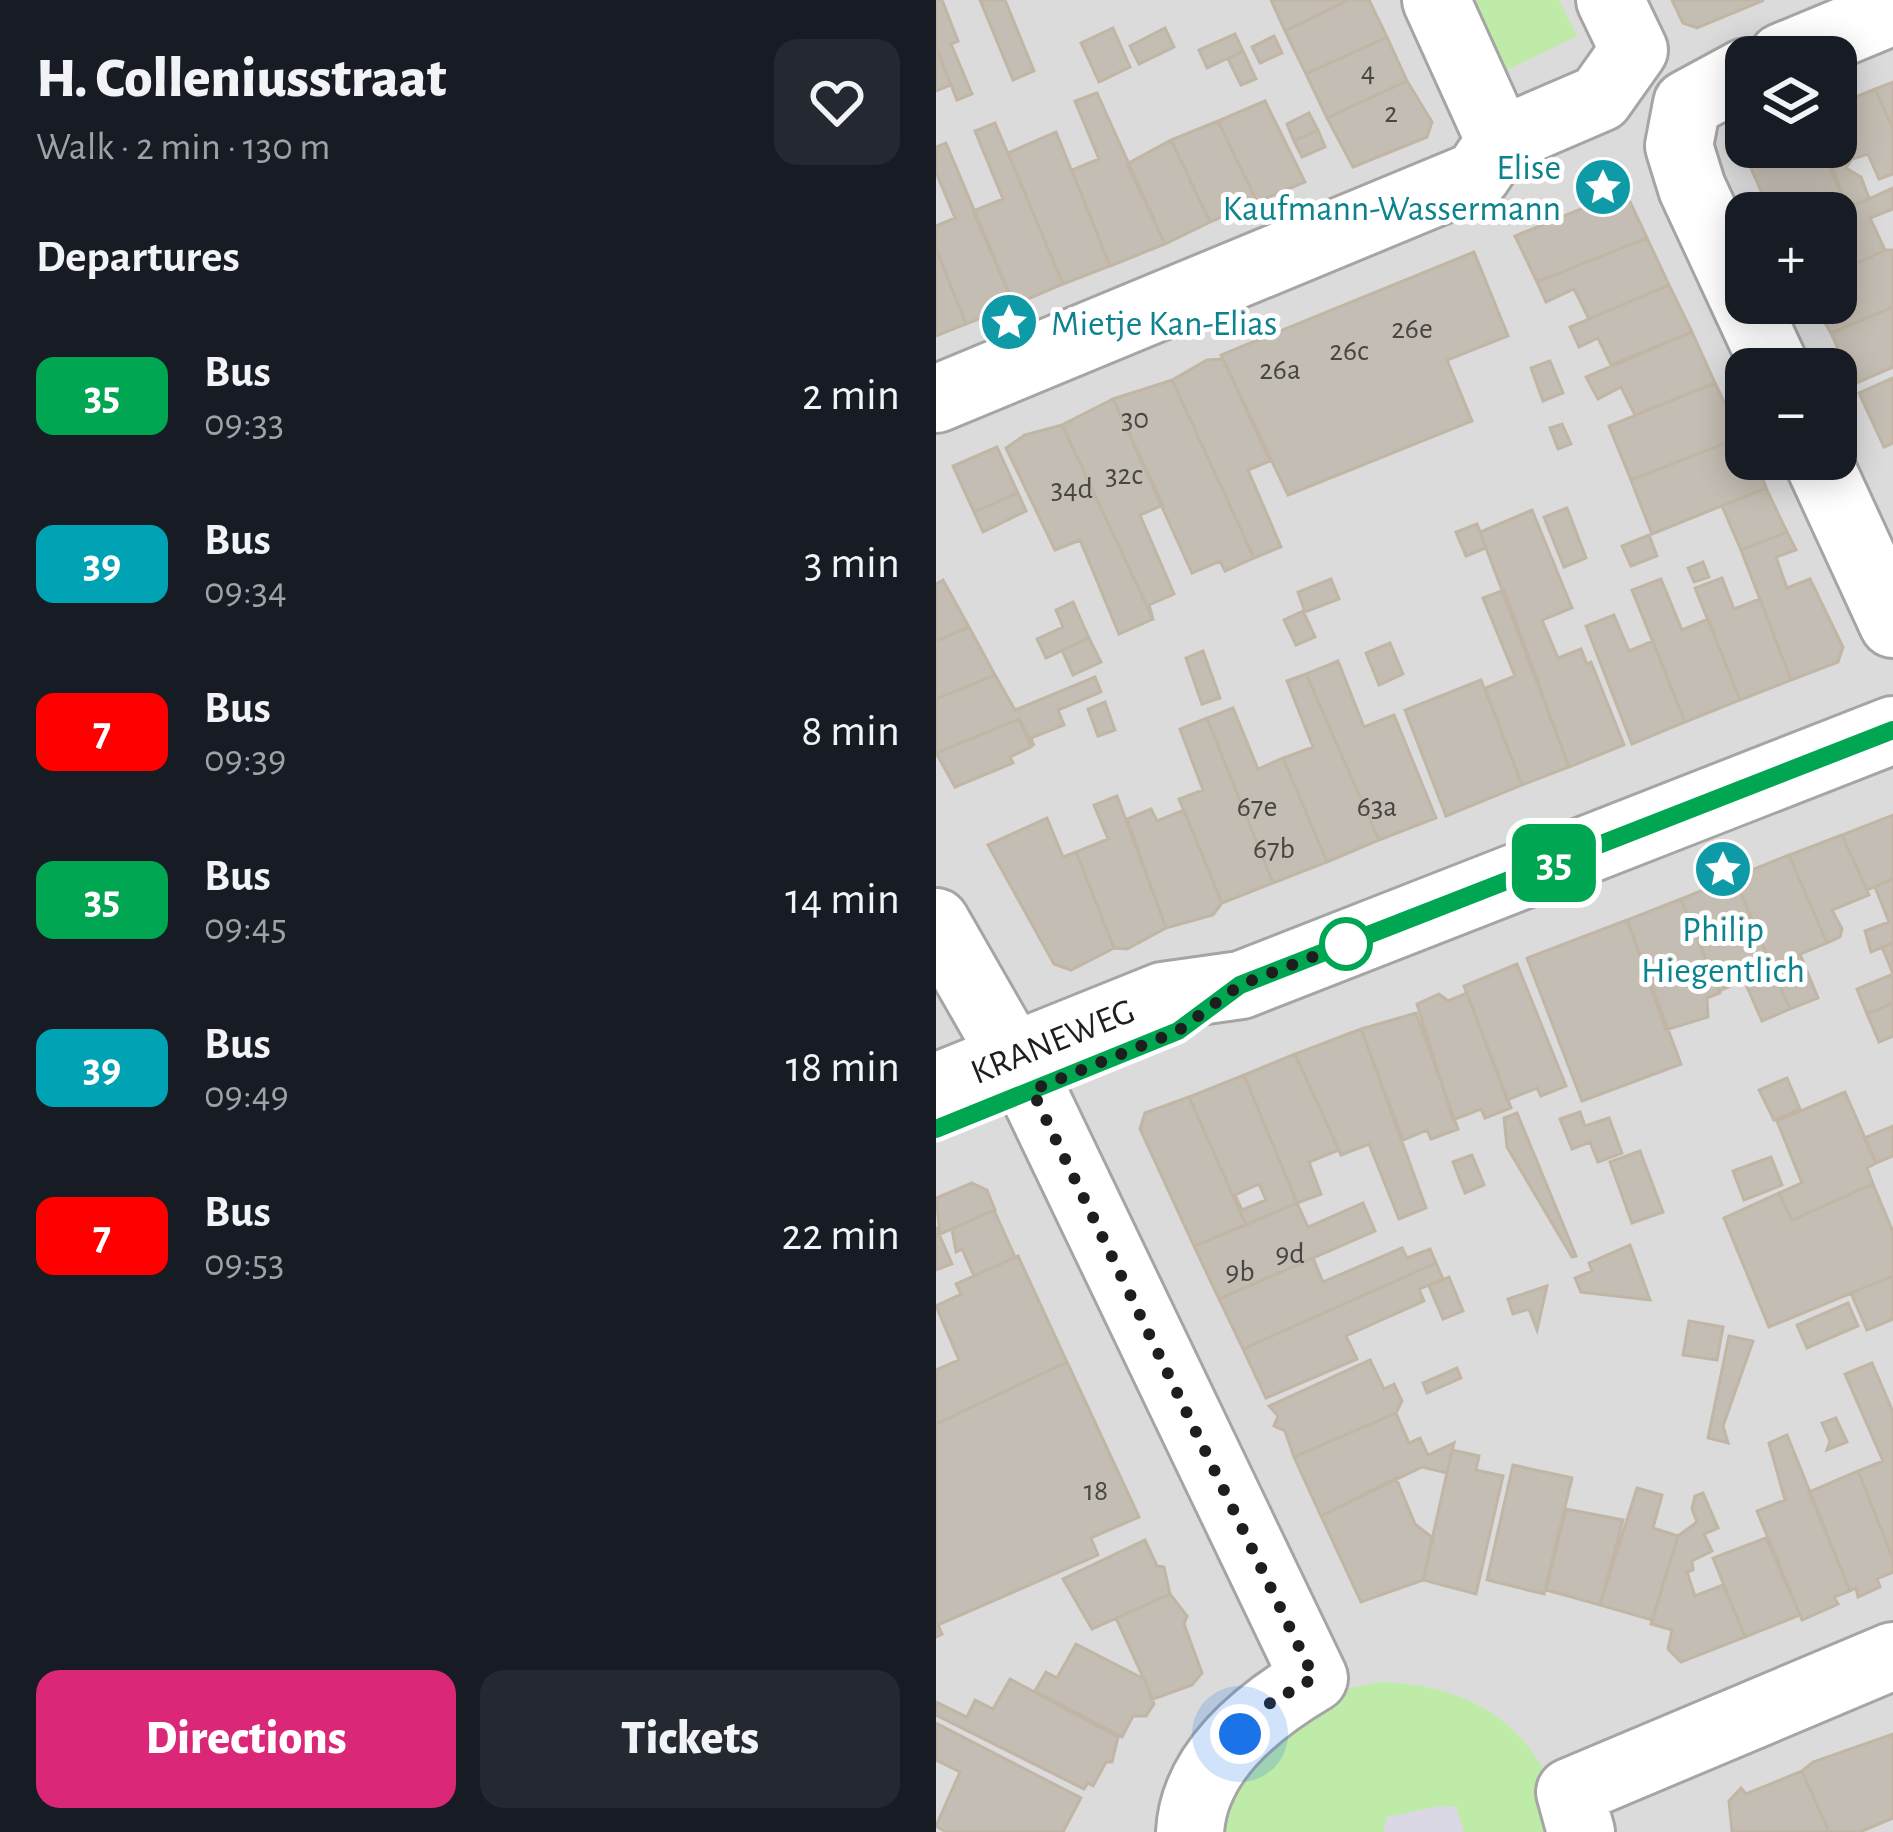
<!DOCTYPE html>
<html lang="en">
<head>
<meta charset="utf-8">
<style>
  body { margin:0; font-family:"Alegreya Sans",sans-serif; background:#242831; color:#f1f3f6; height:100vh; display:flex; flex-direction:column; font-size:45px; white-space:nowrap }
  * { box-sizing:border-box; margin:0 }
  p { font-size:39px; color:#9ea1a6 }
  .icon { flex:none; width:66px; height:66px; fill:none; stroke:currentColor; stroke-width:2; stroke-linecap:round; stroke-linejoin:round }
  .map { position:relative; flex:1; overflow:hidden }
  .sheet { display:flex; flex-direction:column; background:#171b24; width:936px }
  .sheet>* { flex:none }
  .badge { padding:0 24px; border-radius:18px; font-size:42px; line-height:78px }
  .fabs { position:absolute; left:789px; top:36px; display:grid; gap:24px }
  .fabs a { display:grid; place-items:center; width:132px; height:132px; border-radius:24px; background:#171b24; box-shadow:0 6px 30px #0003; font-size:60px }
  .you { position:absolute; width:60px; height:60px; margin:-30px; border:9px solid #fff; border-radius:50%; background:#1a73e8; box-shadow:0 0 0 18px #1a73e833 }
  .map>.badge { position:absolute; translate:-50% -50%; box-shadow:0 0 0 6px #fff }
  h2 { padding:0 36px; font-size:45px; line-height:108px }
  .round { display:grid; place-items:center; flex:none; width:126px; height:126px; border-radius:24px; background:#242831 }
  .head { display:flex; align-items:center; justify-content:space-between; height:204px; padding:0 36px }
  h1 { font-size:57px; font-weight:800; line-height:90px }
  .button { display:flex; gap:24px; margin-top:auto; padding:24px 36px }
  .button a { flex:1; height:138px; border-radius:24px; background:#db2777; color:#fff; font-size:48px; font-weight:800; line-height:138px; text-align:center }
  .button a+a { background:#242831; color:#f1f3f6 }
  ul { padding:0; list-style:none }
  li { display:flex; align-items:center; gap:36px; height:168px; padding:0 36px }
  li div { flex:1 }
  li b { display:block; font-size:45px }
  li em { font-style:normal }
  li .badge { min-width:132px; font-weight:700; text-align:center }
  main { display:flex; flex:1; min-height:0 }
  .map>svg:first-child { display:block }
  .residential { fill:#dcdbdb; fill-rule:evenodd }
  .grass { fill:#beeba8 }
  .plaza { fill:#dad8e5 }
  .building { fill:#c4bdb3; stroke:#c1b6a5; stroke-width:3; fill-rule:evenodd }
  .lines { fill:none; stroke-linecap:round; stroke-linejoin:round }
  .minor-casing { stroke:#a5a5a5; stroke-width:72 }
  .minor { stroke:#fff; stroke-width:66 }
  .line-casing { stroke:#fff; stroke-width:27 }
  .line { stroke:#00a651; stroke-width:18 }
  .walk { stroke:#1e1e1e; stroke-width:12; stroke-dasharray:0 21.6 }
  .stop-dot { fill:#fff; stroke:#00a651; stroke-width:6 }
  .labels { text-anchor:middle; stroke-width:10; stroke-linejoin:round; paint-order:stroke }
  .number-label { font-size:30px; fill:#484643 }
  .culture-label { font-size:36px; fill:#0d838f; stroke:#fff; text-anchor:end }
  .street-label { font-size:36px; fill:#1e1e1e; stroke:#fff }
</style>
</head>
<body>
<main>
<section class="sheet">
<div class="head"><div><h1>H. Colleniusstraat</h1><p>Walk · 2 min · 130 m</p></div><a class="round"><svg class="icon" aria-label="heart" viewBox="0 0 24 24"><path d="M12 20l-8-8c-3-5 5-10 8-4 3-6 11-1 8 4z"/></svg></a></div>
<h2>Departures</h2>
<ul>
<li><span class="badge" style="background:#00a651;color:#fff">35</span><div><b>Bus</b><p>09:33</p></div><em>2 min</em></li>
<li><span class="badge" style="background:#00a3b4;color:#fff">39</span><div><b>Bus</b><p>09:34</p></div><em>3 min</em></li>
<li><span class="badge" style="background:#f00;color:#fff">7</span><div><b>Bus</b><p>09:39</p></div><em>8 min</em></li>
<li><span class="badge" style="background:#00a651;color:#fff">35</span><div><b>Bus</b><p>09:45</p></div><em>14 min</em></li>
<li><span class="badge" style="background:#00a3b4;color:#fff">39</span><div><b>Bus</b><p>09:49</p></div><em>18 min</em></li>
<li><span class="badge" style="background:#f00;color:#fff">7</span><div><b>Bus</b><p>09:53</p></div><em>22 min</em></li>
</ul>
<div class="button"><a>Directions</a><a>Tickets</a></div>
</section>
<div class="map">
<svg width="957" height="1832" viewBox="0 0 957 1832">
  <rect width="100%" height="100%" fill="#efede3"/>
  <path class="residential" d="M0,0H957V1832H0ZM810,57H900V147H810ZM810,213H900V303H810ZM810,369H900V459H810Z"/>
  <path class="grass" d="M536,0H623L641,36L569,71Z
    M444,1682C542,1685 610,1732 629,1832H528L520,1807L451,1817L448,1832H285L295,1793L313,1758L405,1690Z"/>
  <path class="plaza" d="M504,1806L520,1807L528,1832H448L451,1817Z"/>
  <path class="building" d="M0,0H6L22,41L15,44L36,94L21,100L0,47Z
    M44,0H69L98,71L77,80Z
    M335,0H413L349,31Z
    M413,0H433L451,37L370,74L349,31Z
    M736,0H828L761,28L747,23Z
    M177,28L194,67L163,82L145,43Z
    M229,28L238,47L203,64L194,46Z
    M299,34L307,51L271,68L263,50Z
    M338,36L346,53L324,63L316,47Z
    M451,37L471,81L391,118L370,74Z
    M0,47L15,85L0,91Z
    M307,51L320,79L305,85L292,59Z
    M471,81L496,122L491,137L417,167L391,118Z
    M957,82V129L939,89Z
    M939,89L957,129V174L943,179L932,154L916,159L910,168L925,177L933,198L912,208L885,149L900,147V105Z
    M161,93L229,244L174,266L136,170L163,159L139,101Z
    M329,101L369,182L321,202L282,121Z
    M373,113L382,130L358,141L351,124Z
    M282,121L321,202L274,222L235,140Z
    M59,123L127,284L78,305L37,211L67,199L39,131Z
    M382,130L389,147L366,157L358,141Z
    M120,132L174,266L127,284L72,153Z
    M235,140L274,222L229,244L191,164Z
    M10,143L78,305L30,324L0,249V226L19,218L0,172V147Z
    M813,147H888L912,208L900,214L835,213L809,155Z
    M957,188V209L934,218L949,250L900,273V214Z
    M679,195L694,202L711,238L601,282L579,236Z
    M711,238L733,285L653,319L638,289L610,302L601,282Z
    M0,249L30,324L0,336Z
    M949,250H957V307L895,333L877,303H900V273Z
    M538,252L572,336L511,360L536,421L352,495L285,355Z
    M733,285L756,332L675,365L662,338L643,347L634,327Z
    M957,307V367L918,384L895,333Z
    M756,332L779,383L699,415L685,387L662,399L650,377Z
    M287,359L334,461L312,470L345,547L318,558L236,380L271,360Z
    M614,361L627,393L607,401L595,368Z
    M957,378V443L948,447L923,393Z
    M236,380L318,558L289,571L284,561L256,573L177,399Z
    M779,383L805,437L695,480L673,426Z
    M177,399L227,505L204,515L238,594L213,605L217,619L126,425Z
    M626,424L635,444L622,449L614,428Z
    M126,425L217,619L183,634L144,540L119,550L70,448L89,435Z
    M805,437L810,459L822,466L830,488L716,534L695,480Z
    M61,447L82,493L38,512L17,466Z
    M830,488L851,532L805,550L786,506Z
    M82,493L90,511L47,532L38,512Z
    M631,508L650,558L628,567L608,517Z
    M596,510L636,608L606,620L622,658L645,649L651,664L655,662L688,745L633,767L544,532Z
    M541,524L550,548L530,556L520,532Z
    M851,532L860,550L840,557L851,588L874,579L907,647L902,662L855,680L805,550Z
    M713,535L721,556L695,566L686,546Z
    M767,562L773,577L758,582L752,568Z
    M786,578L798,609L824,599L855,680L804,700L759,588Z
    M395,579L403,599L369,612L362,592Z
    M725,579L746,630L772,619L804,700L749,722L696,590Z
    M7,580L33,627L0,641V584Z
    M568,590L633,767L586,785L549,688L579,676L547,598Z
    M137,602L153,638L110,658L101,639L127,627L120,610Z
    M367,611L379,637L360,645L348,620Z
    M678,615L693,651L717,641L749,722L696,744L650,626Z
    M33,627L59,675L0,699V641Z
    M153,638L165,662L137,675L126,650Z
    M454,643L467,674L443,685L430,653Z
    M267,651L284,698L266,704L250,658Z
    M402,661L428,727L458,715L500,818L443,840L370,674Z
    M370,674L443,840L391,862L347,758L377,747L351,681Z
    M59,675L79,710L159,677L165,692L122,710L128,725L95,738L98,746L83,719L0,753V699Z
    M545,680L586,785L510,816L469,710Z
    M169,702L179,730L162,736L152,709Z
    M297,708L322,769L347,758L391,862L337,883L271,718Z
    M271,718L337,883L286,903L243,799L267,790L244,729Z
    M83,719L95,747L74,757L77,763L19,787L0,753Z
    M181,796L230,928L191,949L178,948L140,852L172,839L158,805Z
    M215,809L221,821L248,810L286,903L277,915L230,928L191,819Z
    M957,815V879L931,890L906,835Z
    M111,818L127,857L140,852L178,948L135,970L118,964L52,845Z
    M906,835L933,895L896,910L906,929L904,937L891,943L853,855Z
    M853,855L891,943L864,954L882,998L854,1009L798,877Z
    M798,877L854,1009L826,1021L808,980L783,991L745,899L779,885L781,889Z
    M957,879V943L935,952L929,931L953,922L939,887Z
    M745,899L784,993L771,998L772,1017L730,1030L691,920Z
    M691,920L745,1064L646,1101L591,958Z
    M957,943V974L946,947Z
    M581,964L630,1086L605,1096L601,1088L571,1100L528,986Z
    M957,974V1003L931,1014L921,989Z
    M531,993L575,1108L549,1118L545,1109L517,1120L481,1004L503,994L512,1001Z
    M957,1003V1036L943,1042L931,1014Z
    M480,1013L522,1129L495,1139L491,1130L467,1140L425,1029Z
    M425,1029L490,1208L463,1219L433,1144L405,1155L359,1054Z
    M359,1054L403,1150L373,1162L385,1194L361,1203L308,1075Z
    M308,1075L361,1203L310,1225L253,1097ZM323,1184L330,1200L306,1210L299,1195Z
    M851,1078L864,1109L838,1120L823,1090Z
    M909,1092L940,1163L931,1168L937,1184L856,1220L843,1193L866,1183L841,1121Z
    M253,1097L310,1225L258,1246L204,1129L209,1113Z
    M644,1112L649,1126L673,1118L686,1153L662,1162L654,1142L636,1149L624,1119Z
    M581,1113L640,1256L636,1257L571,1147L568,1118Z
    M957,1126V1156L940,1163L928,1138Z
    M704,1151L727,1212L696,1223L674,1162Z
    M536,1155L548,1185L529,1193L517,1162Z
    M835,1157L846,1185L808,1200L797,1171Z
    M36,1183L51,1190L59,1210L4,1234L0,1198Z
    M937,1184L957,1232V1276L833,1327L788,1218L843,1193L856,1220Z
    M361,1203L372,1227L427,1203L439,1231L283,1299L258,1246Z
    M58,1210L79,1257L38,1276L26,1249L20,1252L16,1229Z
    M0,1227L16,1264L0,1270Z
    M694,1245L714,1300L645,1292L639,1278L656,1271L653,1263Z
    M466,1248L471,1258L494,1249L500,1263L307,1349L283,1299L377,1258L387,1282Z
    M82,1256L131,1362L0,1424V1370L23,1360L0,1306L25,1294L20,1284Z
    M500,1263L507,1279L483,1289L488,1301L410,1336L421,1359L330,1398L307,1349Z
    M957,1276V1319L931,1330L915,1293Z
    M513,1277L527,1311L507,1319L493,1286Z
    M611,1286L601,1330L593,1309L577,1314L572,1299Z
    M912,1303L922,1326L871,1348L861,1325Z
    M753,1321L787,1327L781,1360L747,1355Z
    M793,1336L817,1341L787,1426L792,1443L772,1438Z
    M434,1360L448,1389L458,1384L466,1401L460,1413L358,1457L349,1431L338,1426L342,1416L333,1406Z
    M131,1362L203,1517L155,1538L162,1555L2,1625L6,1634L0,1637V1424Z
    M936,1363L957,1412V1559L922,1471L947,1461L909,1374Z
    M521,1368L525,1378L491,1393L487,1383Z
    M460,1413L473,1443L484,1438L492,1455L518,1443L511,1473L486,1467L385,1516L358,1457Z
    M900,1418L911,1442L891,1450L894,1441L886,1423Z
    M851,1435L914,1591L898,1597L902,1604L866,1620L821,1511L849,1500L833,1443Z
    M516,1450L543,1456L540,1470L567,1476L540,1594L487,1580Z
    M577,1465L636,1478L608,1594L551,1580Z
    M922,1471L957,1559V1572L941,1579L944,1587L922,1597L920,1588L914,1591L873,1492Z
    M460,1478L479,1524L497,1538L487,1580L425,1602L385,1516Z
    M701,1488L726,1495L717,1528L742,1536L716,1620L664,1605Z
    M767,1493L782,1528L768,1534L776,1551L756,1561L757,1570L751,1572L759,1596L787,1585L809,1637L745,1662L732,1649L736,1630L715,1624L742,1536L761,1522L756,1509L759,1496Z
    M630,1509L687,1520L664,1605L610,1590Z
    M830,1538L864,1615L809,1637L777,1558Z
    M209,1540L221,1566L228,1567L234,1594L156,1629L127,1579Z
    M234,1594L251,1616L248,1624L266,1673L256,1685L217,1699L180,1618Z
    M140,1644L208,1679L218,1704L210,1716H197L186,1737L99,1691L110,1672L121,1678Z
    M74,1679L182,1737L176,1762H170L157,1786L152,1783L148,1789L0,1715V1702L31,1717L39,1700L57,1709Z
    M0,1723L145,1798L127,1832H10L0,1826L24,1772L0,1760Z
    M957,1734V1818L924,1832H893L866,1771L877,1762Z
    M866,1771L893,1832H796L793,1801L805,1788L810,1794Z"/>
  <g class="lines">
    <defs>
      <path id="minor" d="M500,0L564,141
        M846,57L957,11
        M810,72L751,104L743,146L756,188L840,369
        M0,399L541,175L564,141L664,98L698,50L674,0
        M881,459L957,624
        M0,922L96,1090L378,1678C322,1711 258,1761 254,1832
        M0,1087L227,996L305,985L957,730
        M645,1832L634,1792L957,1656"/>
    </defs>
    <use href="#minor" class="minor-casing"/>
    <use href="#minor" class="minor"/>
  </g>
  <g class="lines">
    <defs>
      <path id="line" d="M0,1129L242,1031L304,985L957,730"/>
    </defs>
    <use href="#line" class="line-casing"/>
    <use href="#line" class="line"/>
    <path class="walk" d="M304,1734L329,1706L378,1678L96,1090L242,1031L304,985L410,944"/>
  </g>
  <defs>
    <symbol id="sight-disc" viewBox="-11 -11 22 22"><circle r="9.5" fill="#0f9aa8" stroke="#fff"/><path d="M0-6L1.8-2.2L6-1.7L2.9 1.2L3.7 5.4L0 3.3L-3.7 5.4L-2.9 1.2L-6-1.7L-1.8-2.2Z" fill="#fff"/></symbol>
  </defs>
  <g fill-rule="evenodd">
    <use href="#sight-disc" x="634" y="154" width="66" height="66"/>
    <use href="#sight-disc" x="40" y="289" width="66" height="66"/>
    <use href="#sight-disc" x="754" y="836" width="66" height="66"/>
  </g>
  <circle class="stop-dot" cx="410" cy="944" r="24"/>
  <g class="labels">
    <g class="number-label">
      <text x="432" y="81">4</text>
      <text x="455" y="122">2</text>
      <text x="476" y="338">26e</text>
      <text x="413" y="360">26c</text>
      <text x="344" y="379">26a</text>
      <text x="199" y="428">30</text>
      <text x="188" y="484">32c</text>
      <text x="136" y="498">34d</text>
      <text x="321" y="816">67e</text>
      <text x="441" y="816">63a</text>
      <text x="338" y="858">67b</text>
      <text x="354" y="1263">9d</text>
      <text x="304" y="1281">9b</text>
      <text x="160" y="1500">18</text>
    </g>
    <g class="culture-label">
      <text x="625" y="179">Elise<tspan x="625" dy="41">Kaufmann-Wassermann</tspan></text>
      <text x="115" y="335" text-anchor="start">Mietje Kan-Elias</text>
      <text x="787" y="941" text-anchor="middle">Philip<tspan x="787" dy="41">Hiegentlich</tspan></text>
    </g>
    <g class="street-label">
      <text transform="translate(116 1040) rotate(-22)" y="13">KRANEWEG</text>
    </g>
  </g>
</svg>
<div class="fabs">
<a><svg class="icon" aria-label="layers" viewBox="0 0 24 24"><path d="M12 4l9 5-9 5-9-5zM3 14l9 5 9-5"/></svg></a>
<a>+</a>
<a>−</a>
</div>
<div class="you" style="left:304px;top:1734px"></div>
<b class="badge" style="left:618px;top:863px;background:#00a651;color:#fff">35</b>
</div>
</main>
</body>
</html>
